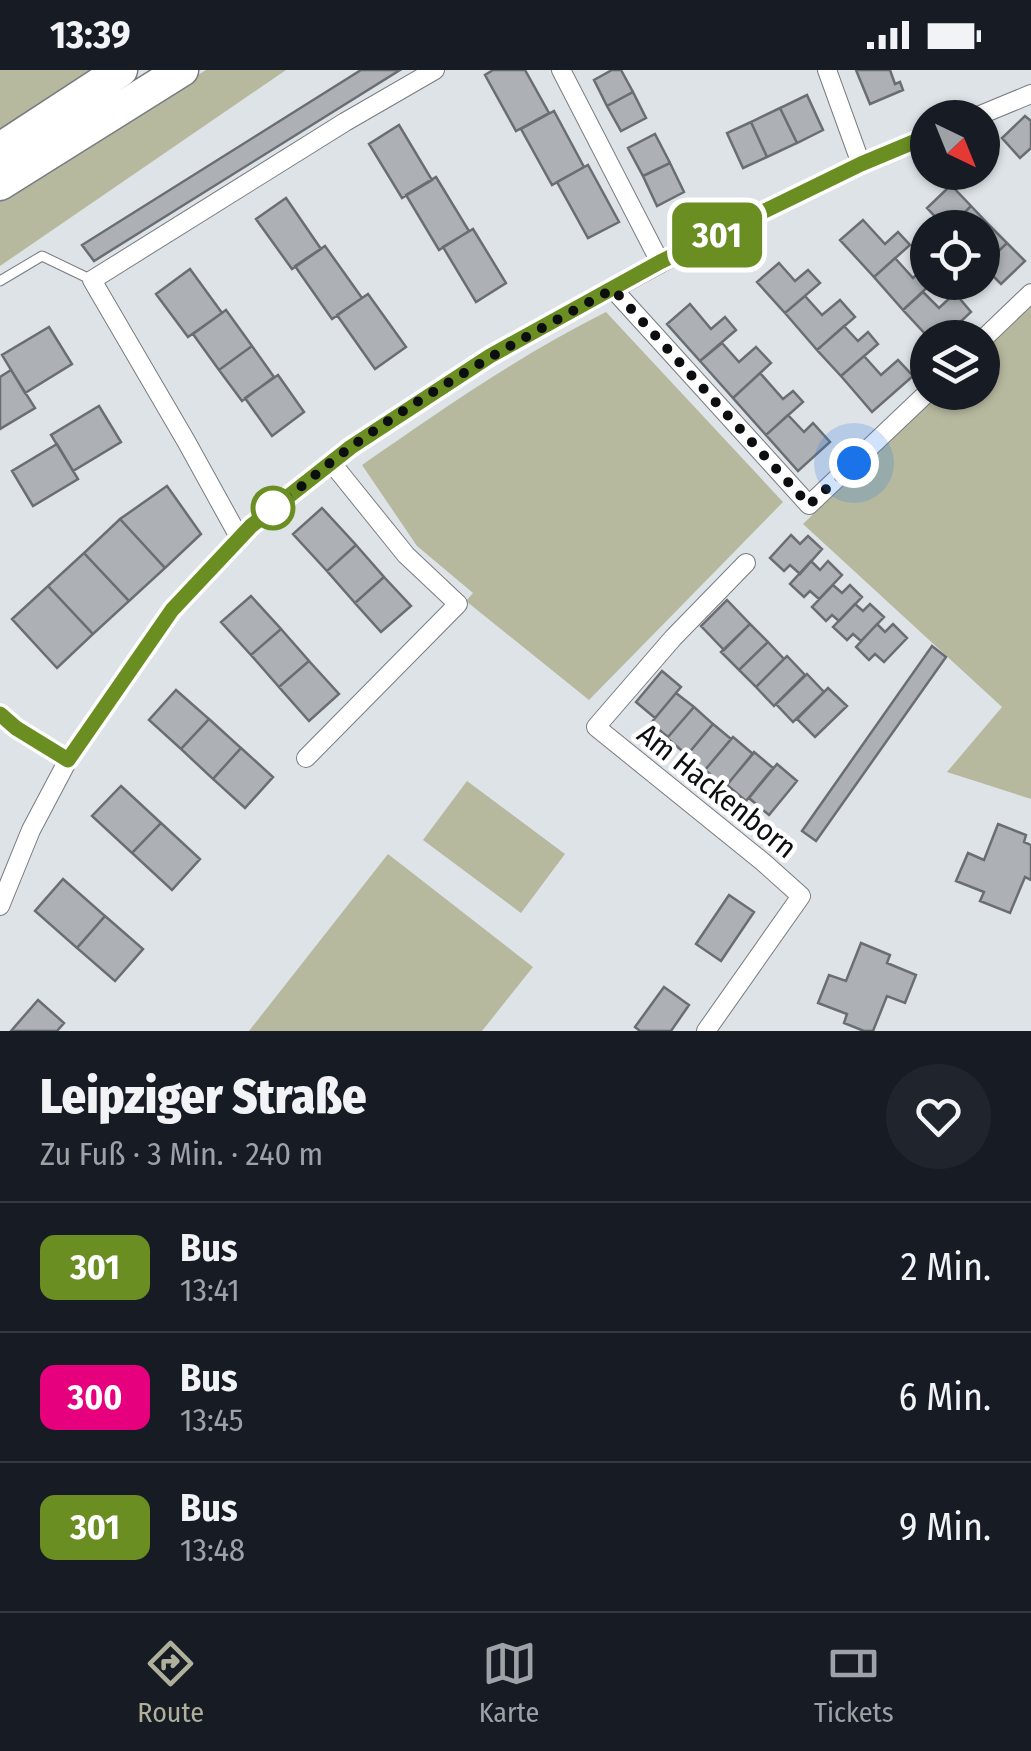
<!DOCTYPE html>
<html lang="de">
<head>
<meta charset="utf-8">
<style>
  body { margin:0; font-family:"Fira Sans Condensed",sans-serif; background:#20242c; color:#f1f3f6; height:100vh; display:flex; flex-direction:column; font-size:38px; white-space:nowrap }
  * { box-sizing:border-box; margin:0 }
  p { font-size:32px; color:#9ea1a6 }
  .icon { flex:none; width:55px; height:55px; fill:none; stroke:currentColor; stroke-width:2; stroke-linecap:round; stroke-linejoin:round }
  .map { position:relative; height:961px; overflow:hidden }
  .sheet { display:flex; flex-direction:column; background:#171b24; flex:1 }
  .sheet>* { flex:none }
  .badge { padding:0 20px; border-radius:15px; font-size:35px; line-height:65px }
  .needle { width:65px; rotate:137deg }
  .fabs { position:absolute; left:910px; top:30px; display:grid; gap:20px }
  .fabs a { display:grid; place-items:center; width:90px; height:90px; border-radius:50%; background:#171b24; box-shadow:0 2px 8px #0004; font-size:50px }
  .you { position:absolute; width:50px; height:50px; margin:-25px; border:8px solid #fff; border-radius:50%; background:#1a73e8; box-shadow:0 0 0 15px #1a73e833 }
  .map>.badge { position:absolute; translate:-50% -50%; box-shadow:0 0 0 5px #fff }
  .round { display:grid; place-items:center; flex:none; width:105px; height:105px; border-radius:52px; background:#20242c }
  .head { display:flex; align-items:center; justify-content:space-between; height:170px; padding:0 40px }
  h1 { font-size:48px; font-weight:800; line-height:75px }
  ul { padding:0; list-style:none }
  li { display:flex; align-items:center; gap:30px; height:130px; padding:0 40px; border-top:2px solid #363941 }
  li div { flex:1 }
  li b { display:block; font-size:38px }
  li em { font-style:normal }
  li .badge { min-width:110px; font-weight:700; text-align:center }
  .status { display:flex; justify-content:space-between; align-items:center; height:70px; padding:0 50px; background:#171b24; direction:ltr }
  .status svg { height:28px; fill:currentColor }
  .dock { display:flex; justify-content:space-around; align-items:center; height:140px; border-top:2px solid #363941; background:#171b24; font-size:28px; color:#9ea1a6 }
  .dock a { display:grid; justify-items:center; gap:5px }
  .dock .current { color:#aeb09a }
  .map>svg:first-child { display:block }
  .green { fill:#b7b99f }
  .building { fill:#adb1b5; stroke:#6a6e72; stroke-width:2.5 }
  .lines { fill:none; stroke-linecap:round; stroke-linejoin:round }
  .lane-casing { stroke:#787c80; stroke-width:11 }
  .street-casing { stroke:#787c80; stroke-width:20 }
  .highway-casing { stroke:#787c80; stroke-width:35 }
  .lane { stroke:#fff; stroke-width:9 }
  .street { stroke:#fff; stroke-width:18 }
  .highway { stroke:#fff; stroke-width:32 }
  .line-casing { stroke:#fff; stroke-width:22 }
  .line { stroke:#6b8e23; stroke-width:15 }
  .walk { stroke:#0d0e10; stroke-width:10; stroke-dasharray:0 18 }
  .stop-dot { fill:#fff; stroke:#6b8e23; stroke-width:5 }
  .labels { text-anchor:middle; stroke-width:9; stroke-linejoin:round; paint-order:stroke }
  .street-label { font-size:30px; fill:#0d0e10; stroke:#fff }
</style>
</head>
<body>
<div class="status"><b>13:39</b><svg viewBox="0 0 49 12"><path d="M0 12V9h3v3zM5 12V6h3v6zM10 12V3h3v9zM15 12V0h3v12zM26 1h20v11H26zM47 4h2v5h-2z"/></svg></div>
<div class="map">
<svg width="1031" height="961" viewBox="0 0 1031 961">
  <rect width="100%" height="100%" fill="#dee3e7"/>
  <path class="green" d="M0,0H102L0,62Z
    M206,0H286L0,196V128Z
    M1031,231V729L947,702L1002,637L803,454L938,323L982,322L983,279Z
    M606,242L783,432L589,630L466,531L473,523L417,476L362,395C441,340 520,285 606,242Z
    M467,711L565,784L521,843L423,770Z
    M388,784L533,897L482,961H249Z"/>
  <path class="building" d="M361,0H400L94,191L82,175Z
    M493,0H525L549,43L516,61L485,5Z
    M612,0H621L633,22L607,36L594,10Z
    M856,0H890L895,14L900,12L903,20L870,34Z
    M633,22L646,48L621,61L607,36Z
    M807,25L823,60L797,73L780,38Z
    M780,38L797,73L767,87L751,52Z
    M554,41L584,97L552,115L521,59Z
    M1025,46L1031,51V78L1020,88L1002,68Z
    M751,52L767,87L743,98L727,63Z
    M399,55L432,110L402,128L369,74Z
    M655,64L670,93L643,106L628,78Z
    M670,93L684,122L657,136L643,106Z
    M588,95L619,152L588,168L557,112Z
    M436,107L469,161L439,180L406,125Z
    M951,115L971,136L949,158H946L927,138Z
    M286,128L321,179L292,199L256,149Z
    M971,136L989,155L982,161V158H949Z
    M863,150L885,174L898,162L910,175L874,207L840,170Z
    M989,155L1007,173L983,196L982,161Z
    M473,159L506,213L476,232L443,177Z
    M1007,173L1025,191L1001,214L983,196Z
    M325,176L362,228L332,249L295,196Z
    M895,188L913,208L928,194V212H933L903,240L874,207Z
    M779,193L795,211L808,200L820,213L785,243L757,212Z
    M190,199L222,243L188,267L156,224Z
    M923,222L939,238L955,223L971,242L943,268H929L903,240Z
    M368,224L406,277L375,299L337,245Z
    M805,226L822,245L840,230L855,247L817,280L785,243Z
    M690,234L711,259L725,247L736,260L700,291L667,254Z
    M226,240L252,276L219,300L193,264Z
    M844,256L858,271L868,262L878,274L841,306L817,280Z
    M49,257L72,294L25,323L2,285Z
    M722,273L739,292L756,277L771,293L733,328L700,291Z
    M252,276L274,307L242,331L219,300Z
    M864,286L881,305L898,290L913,306L872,342L841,306Z
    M11,300L35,338L0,359V307Z
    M760,303L783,329L793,321L803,332L766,365L733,328Z
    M278,305L304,342L272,366L245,328Z
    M99,336L121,372L73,401L51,365Z
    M788,345L804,362L813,353L830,372L798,401L766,365Z
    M57,374L78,409L33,436L12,401Z
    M167,416L201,464L165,498L120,449Z
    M322,438L356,475L327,501L293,464Z
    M120,449L165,498L129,531L84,483Z
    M791,465L800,474L808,466L822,479L800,504L790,495L784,501L770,488Z
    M356,475L384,507L355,533L327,501Z
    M84,483L129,531L93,564L48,516Z
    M811,491L820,500L828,491L842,505L819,529L810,521L804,527L790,514Z
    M384,507L411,536L381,562L355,533Z
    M833,515L842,523L850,515L862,527L839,551L832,545L826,551L812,537Z
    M48,516L93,564L57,598L12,549Z
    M251,526L281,559L251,585L221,552Z
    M727,530L750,554L724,580L701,556Z
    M855,534L863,541L870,534L884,547L861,571L853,564L847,570L833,557Z
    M750,554L768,572L739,600L721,582Z
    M877,554L885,562L893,554L907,568L884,592L875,584L869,590L856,577Z
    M281,559L309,591L279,617L251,585Z
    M768,572L784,589L756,617L739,600Z
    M932,576L946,587L816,771L802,761Z
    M787,586L805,605L774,636L756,617Z
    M309,591L339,624L309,651L279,617Z
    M662,601L681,617L655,648L636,632Z
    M807,604L824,622L793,652L776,634Z
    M828,618L847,636L815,667L797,649Z
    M176,620L209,649L181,679L149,650Z
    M676,623L694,637L668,667L651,653Z
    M694,637L713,654L687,685L667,668Z
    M209,649L241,678L213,709L181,679Z
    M713,654L731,669L705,700L687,685Z
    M733,667L753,684L725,717L705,700Z
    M241,678L273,707L245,738L213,709Z
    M754,682L773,698L746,731L727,715Z
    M777,694L797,711L769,745L749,728Z
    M121,716L161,753L132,783L92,746Z
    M161,753L200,789L172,820L132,783Z
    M998,754L1026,765L1024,772L1031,775V810L1025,807L1010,843L980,831L984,822L956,811L968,783L984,790Z
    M63,809L105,846L77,878L35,841Z
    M729,825L754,842L721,891L696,874Z
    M105,846L143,879L115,911L77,878Z
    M861,873L890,885L887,893L916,905L905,933L887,926L873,961H864L844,953L847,944L818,933L829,905L846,911Z
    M664,917L689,935L671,961H640L635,957Z
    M38,930L64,953L57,961H11Z"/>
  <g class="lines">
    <defs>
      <path id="lane" d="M0,211L42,186L92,210"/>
      <path id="street" d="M561,0L660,192
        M827,0L861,94
        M973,48L1031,24
        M613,219L809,435L928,322
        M982,270L1031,223
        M239,467L186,371L92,210L345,52L435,0
        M0,644L16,658L68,690
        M306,688L458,534L406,485L331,392
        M0,836L31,760L68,690L172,540L251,456L351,377L490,286L700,172L861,94L928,66
        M706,961L801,826L763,792L596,657L673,568L746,493"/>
      <path id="highway" d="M0,79L121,0
        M0,114L182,0"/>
    </defs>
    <use href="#lane" class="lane-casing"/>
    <use href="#street" class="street-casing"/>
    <use href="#highway" class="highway-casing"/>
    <use href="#lane" class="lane"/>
    <use href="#street" class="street"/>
    <use href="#highway" class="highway"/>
  </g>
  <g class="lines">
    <defs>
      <path id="line" d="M0,644L16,658L68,690L172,540L251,456L351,377L490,286L660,192L861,94L928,66"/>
    </defs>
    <use href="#line" class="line-casing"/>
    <use href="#line" class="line"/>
    <path class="walk" d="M273,438C298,421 324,396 351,377C434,317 523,268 613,219L809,435L854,393"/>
  </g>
  <circle class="stop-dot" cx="273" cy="438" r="20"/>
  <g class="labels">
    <g class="street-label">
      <text transform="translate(717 721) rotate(39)" y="10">Am Hackenborn</text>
    </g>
  </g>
</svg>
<div class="fabs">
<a><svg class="needle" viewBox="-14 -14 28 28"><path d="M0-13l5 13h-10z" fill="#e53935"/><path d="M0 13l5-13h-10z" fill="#9ea1a6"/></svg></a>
<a><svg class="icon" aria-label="locate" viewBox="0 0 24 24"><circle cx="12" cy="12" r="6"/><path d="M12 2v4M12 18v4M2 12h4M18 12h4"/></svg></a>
<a><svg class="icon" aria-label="layers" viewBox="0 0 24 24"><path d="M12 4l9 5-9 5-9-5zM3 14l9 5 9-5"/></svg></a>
</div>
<div class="you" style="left:854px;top:393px"></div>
<b class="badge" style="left:717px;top:165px;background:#6b8e23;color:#fff">301</b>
</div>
<section class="sheet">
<div class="head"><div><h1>Leipziger Straße</h1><p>Zu Fuß · 3 Min. · 240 m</p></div><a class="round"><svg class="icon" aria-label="heart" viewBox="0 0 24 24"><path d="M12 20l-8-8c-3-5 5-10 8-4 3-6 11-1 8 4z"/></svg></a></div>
<ul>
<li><span class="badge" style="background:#6b8e23;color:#fff">301</span><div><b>Bus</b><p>13:41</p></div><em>2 Min.</em></li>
<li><span class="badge" style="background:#e6007e;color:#fff">300</span><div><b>Bus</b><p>13:45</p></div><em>6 Min.</em></li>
<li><span class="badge" style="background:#6b8e23;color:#fff">301</span><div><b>Bus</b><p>13:48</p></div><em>9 Min.</em></li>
</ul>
</section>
<nav class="dock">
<a class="current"><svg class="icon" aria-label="directions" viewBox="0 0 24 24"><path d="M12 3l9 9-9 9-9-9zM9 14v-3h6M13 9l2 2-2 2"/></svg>Route</a>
<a><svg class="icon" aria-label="map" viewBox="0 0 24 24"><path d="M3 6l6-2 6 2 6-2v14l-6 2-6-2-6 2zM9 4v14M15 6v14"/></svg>Karte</a>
<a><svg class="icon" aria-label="tickets" viewBox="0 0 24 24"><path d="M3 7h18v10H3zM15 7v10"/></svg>Tickets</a>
</nav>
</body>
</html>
